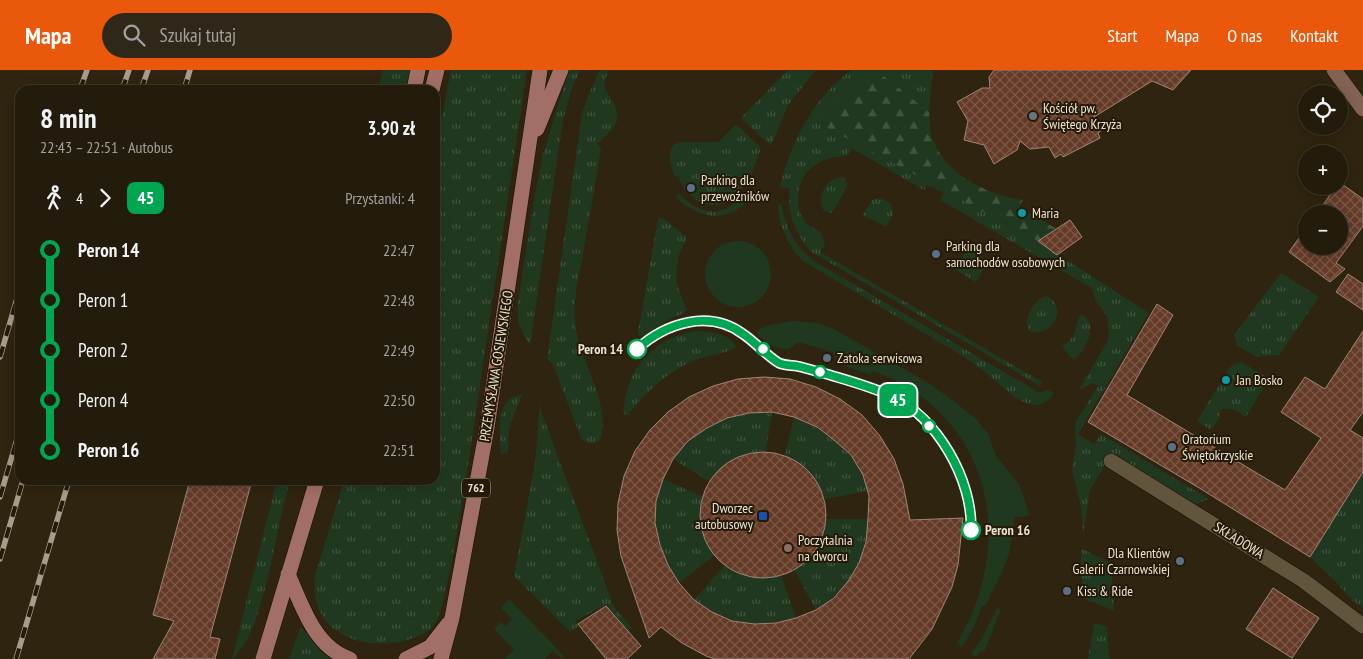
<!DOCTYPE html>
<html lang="pl">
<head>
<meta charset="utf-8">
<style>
  body { margin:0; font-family:"PT Sans Narrow",sans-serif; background:#2f2819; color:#f1f3f6; height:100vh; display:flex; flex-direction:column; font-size:19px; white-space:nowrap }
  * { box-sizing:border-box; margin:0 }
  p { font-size:16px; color:#a3a19d }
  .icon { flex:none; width:28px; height:28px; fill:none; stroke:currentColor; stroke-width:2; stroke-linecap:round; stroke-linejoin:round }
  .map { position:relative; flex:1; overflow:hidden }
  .drawer { position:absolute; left:15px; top:15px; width:425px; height:400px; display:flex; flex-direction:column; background:#231b0b; border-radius:15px; box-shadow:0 2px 12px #0003,0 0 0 1px #40392c }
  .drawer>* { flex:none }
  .badge { padding:0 10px; border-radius:8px; font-size:18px; line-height:32px }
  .tools { position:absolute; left:1298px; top:15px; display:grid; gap:10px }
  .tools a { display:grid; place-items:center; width:50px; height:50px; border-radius:50%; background:#231b0b; box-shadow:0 2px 12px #0003,0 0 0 1px #40392c; font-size:25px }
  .map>.badge { position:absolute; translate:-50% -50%; box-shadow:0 0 0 2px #fff }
  .legs { display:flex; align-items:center; gap:8px; height:55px; padding:0 25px; font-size:16px }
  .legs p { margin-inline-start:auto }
  .headline { display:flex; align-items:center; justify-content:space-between; height:85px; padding:0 25px }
  h1 { font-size:28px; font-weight:800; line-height:38px }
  ul { padding:0 25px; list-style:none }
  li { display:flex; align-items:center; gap:18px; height:50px; font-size:19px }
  li i { display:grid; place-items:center; width:8px; height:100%; margin:0 6px; background:currentColor }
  li i::after { content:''; width:12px; height:12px; margin:-6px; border:4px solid; border-radius:50%; background:#231b0b }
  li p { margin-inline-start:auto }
  li:first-child i { background:linear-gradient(#0000 50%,currentColor 0) }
  li:last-child i { background:linear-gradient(currentColor 50%,#0000 0) }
  header { display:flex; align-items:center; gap:30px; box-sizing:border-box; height:70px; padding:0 25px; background:#ea580c; color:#fff }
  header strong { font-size:24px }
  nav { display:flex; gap:28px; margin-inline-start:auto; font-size:18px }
  .search { width:350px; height:45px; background:#2f2819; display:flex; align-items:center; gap:12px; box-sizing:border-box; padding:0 18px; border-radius:28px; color:#a3a19d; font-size:19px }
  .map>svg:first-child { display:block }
  .grass { fill:url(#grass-tufts) }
  .forest { fill:url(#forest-firs) }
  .garden { fill:#203820 }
  .building { fill:url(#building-cross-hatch); stroke:#9f8478; fill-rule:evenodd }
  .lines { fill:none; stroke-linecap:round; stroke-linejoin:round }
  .minor-casing { stroke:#170c00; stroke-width:16 }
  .secondary-casing { stroke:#170c00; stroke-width:16 }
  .primary-casing { stroke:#170c00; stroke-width:16 }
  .minor { stroke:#62553e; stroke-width:15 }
  .secondary { stroke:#826253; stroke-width:15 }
  .primary { stroke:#a26f67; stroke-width:15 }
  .rail-casing { stroke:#a59c8c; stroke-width:5.5 }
  .rail { stroke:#251a05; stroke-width:4; stroke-dasharray:11; stroke-linecap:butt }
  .line-1-casing { stroke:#fff; stroke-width:11 }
  .line-1 { stroke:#00a651; stroke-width:8 }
  .worship-dot { fill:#6b7280; stroke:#251a05; stroke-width:2 }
  .service-dot { fill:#5c6f8a; stroke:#251a05; stroke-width:2 }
  .culture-dot { fill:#0f9aa8; stroke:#251a05; stroke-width:2 }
  .stop-1-dot { fill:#fff; stroke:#00a651; stroke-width:2.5 }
  .transit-dot { fill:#1a4fb4; stroke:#251a05; stroke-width:2 }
  .education-dot { fill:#8d6e63; stroke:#251a05; stroke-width:2 }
  .labels { text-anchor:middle; stroke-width:4; stroke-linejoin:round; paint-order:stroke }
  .shield { fill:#251a05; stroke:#afa697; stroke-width:1 }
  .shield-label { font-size:12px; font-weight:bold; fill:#eae2d5 }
  .poi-label { font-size:14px; fill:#eae2d5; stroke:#251a05; text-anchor:start }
  .stop-label { font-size:14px; font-weight:bold; fill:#eae2d5; stroke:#251a05; text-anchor:end }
  .street-label { font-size:14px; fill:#eae2d5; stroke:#251a05 }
</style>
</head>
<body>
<header>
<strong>Mapa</strong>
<div class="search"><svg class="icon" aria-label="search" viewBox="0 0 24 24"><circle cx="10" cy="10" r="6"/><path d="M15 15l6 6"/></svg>Szukaj tutaj</div>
<nav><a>Start</a><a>Mapa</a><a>O nas</a><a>Kontakt</a></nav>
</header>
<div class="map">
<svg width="1363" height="589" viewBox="0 0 1363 589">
  <defs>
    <pattern id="grass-tufts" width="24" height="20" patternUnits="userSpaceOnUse" patternTransform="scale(1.25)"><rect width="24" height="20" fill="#203820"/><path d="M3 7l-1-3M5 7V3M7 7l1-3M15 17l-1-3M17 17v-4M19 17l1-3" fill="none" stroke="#415440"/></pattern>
    <pattern id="forest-firs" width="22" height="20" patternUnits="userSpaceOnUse" patternTransform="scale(1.25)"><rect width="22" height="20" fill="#203820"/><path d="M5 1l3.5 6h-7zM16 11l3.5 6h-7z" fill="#415440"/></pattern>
    <pattern id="building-cross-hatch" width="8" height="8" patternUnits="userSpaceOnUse" patternTransform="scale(1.25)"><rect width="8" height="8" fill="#653b28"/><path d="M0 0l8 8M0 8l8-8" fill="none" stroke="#7b5746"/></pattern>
  </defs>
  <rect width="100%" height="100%" fill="#2f240f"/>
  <path class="grass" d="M383,0H410L405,20H378Z
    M451,0H527L465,415C460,446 455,478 448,509C444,526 442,545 431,559C387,589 303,574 316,502L344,410H435V80Z
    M569,0H580L572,18L563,50L530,275L524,266L518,251V232L533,136L542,88Z
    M600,0H608L604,16C608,25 622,43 616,53C612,61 603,68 597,74L601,79C595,114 589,149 583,184C579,206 573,229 575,251C578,292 610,326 601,368C595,375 587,376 581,368L556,302L552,294L547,289L582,44L587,28Z
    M788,0H816L788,35L771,76L741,48Z
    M851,0H872L816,51L1038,171L1065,191H1068L1149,243L1078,364L1094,374L1101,364L1209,429L1193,435L1111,385L1090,420L1083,467L1082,442L1072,400L1076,375L1075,358L1076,352L1098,316L1092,313L1079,320L1108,270L1109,263L1107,246L1095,230L1092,218L940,130L944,123L927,115L924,120L851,78L847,86C821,86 797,101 798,130C798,137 800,145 805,152C809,156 816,159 821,163L825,174L820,182L1042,312L1040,316L810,181C794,160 787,145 790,119L780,117C791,71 813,29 851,0Z
    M876,0H933L929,42Z
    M736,54L761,78L751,105L746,106C736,146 693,143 678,107L674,106C671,94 665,78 679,72H718Z
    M839,107L846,109L847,117L834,140L831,143L824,141C816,127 825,111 839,107Z
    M753,121C736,155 699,151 676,127L679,124C696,141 715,149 737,132C743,127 745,123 753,121Z
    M881,128L891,134L893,144L886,157L863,145L872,130Z
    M778,133L782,136C786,159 795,177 814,191L1040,323L1047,320L1054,323C1036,351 1009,322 993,309C982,299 970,291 958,283L803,191C789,178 777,152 778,133Z
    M658,148H662L686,166V170L678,187L676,205L678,218L687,240C683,245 678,245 672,248C663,252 648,266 639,266L638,263Z
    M973,182L982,187L985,197L976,212L956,200L964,184Z
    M1281,203L1319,227L1279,285L1257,287L1237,276L1234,265Z
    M1046,226C1069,236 1054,268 1029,261C1023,251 1034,228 1046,226Z
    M1082,245C1100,255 1085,279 1075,290L1070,287L1062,276C1076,269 1075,259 1079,246Z
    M698,261C712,262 729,263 736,277C726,284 710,285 698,289C670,300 646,321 628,345H625L623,341C625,332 626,322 629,314C640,284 667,264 698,261Z
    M1240,292L1269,308L1246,347L1233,339H1221L1219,348L1211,360L1197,351L1230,297Z
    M522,324L509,358L508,382L501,385C500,368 496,341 510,328Z
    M540,333L541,341L614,537L632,558L629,561L605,535L575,551L579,556L570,562L514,506L535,393Z
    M772,342L766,381C743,382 722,391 710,412L673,389C702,355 727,343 772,342Z
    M794,347C831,364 856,382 868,421L825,429C818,408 805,394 785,385Z
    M1363,402V538L1352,530L1337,513L1310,487Z
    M663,409L703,427C698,448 701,468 715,485L679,513C664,488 652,461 656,431C657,424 661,416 663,409Z
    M277,410H290C276,459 271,512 252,559C248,570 240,579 234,589H232Z
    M826,449H868C864,491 853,516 816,540L794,499C814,489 824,470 826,449Z
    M1082,479L1111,493L1114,541L1084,528L1080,499Z
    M725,495C743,506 761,511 781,505L796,548C752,558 732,555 694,530Z
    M1094,553L1107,556L1109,589H1088Z
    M300,558H302L324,585L330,589H289Z"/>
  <path class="forest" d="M872,0H876L929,42C930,51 929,61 933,70C946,105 988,125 1023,130L1019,137L1057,159L1038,171L815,51Z"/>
  <path class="garden" d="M705 204a33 33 0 1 1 66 0a33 33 0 1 1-66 0Z
    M792,251L819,253L832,258L927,312L955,332L976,349L988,363L996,386L1019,414L1025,430L1029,446L1015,447L1009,484L1001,504L985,536H982L974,557L962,577L957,573C1008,487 1000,381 914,321C901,312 887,306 872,301L871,305L839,294L833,282L798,272C795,274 791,278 788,279C779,281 760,270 757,262L764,256Z
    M509,529L564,586L561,589L553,581L545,589H504L514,580L494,559L501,552L505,556L512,549L501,538Z
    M997,538L1000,539V542L984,582L981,581L976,587L971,584L981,570Z"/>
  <path class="building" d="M994,0H1191L1173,20L1152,11L1094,47L1102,60L1098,63L1100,68L1063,87L1061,84L1055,88L1049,77L1030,79L1020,71L1017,80L994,94L984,75L964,70L968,51L957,32L982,18H990L989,7Z
    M1339,112L1363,129V156L1336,193L1345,199L1330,212L1289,182L1306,158V176H1339V144H1317L1336,116H1339Z
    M1070,150L1082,167L1057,185L1038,171Z
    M1348,204L1363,214V240L1336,222Z
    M1157,234L1173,245L1127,325L1285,420L1321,368L1281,342L1305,307L1325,319L1363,261V342L1350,360L1363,368V402L1310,487L1201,419L1088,352Z
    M764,307L790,309L816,317L840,329L862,345L880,366L894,389L903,414L910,450L963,448L958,495L952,517L932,559L909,589H715L706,586L682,573L661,557L649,568L621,486L617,460L618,433L624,406L635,381L650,360L668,342L689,327L713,316L738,309ZM772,342L794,347L817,357L834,370L851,385L863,405L869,426L868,449L866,472L859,493L849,510L834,528L816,540L796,548L776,553L755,554L732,551L712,542L694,530L679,513L668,495L660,475L655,453L656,431L663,409L673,389L688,371L707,358L727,348L749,343Z
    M700 445a63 63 0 1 1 126 0a63 63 0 1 1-126 0Z
    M190,410H252L210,567L220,569L215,589H153L174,551L153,545Z
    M1273,518L1319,548L1292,588L1246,559Z
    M606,536L641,576L627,589H606L578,554Z"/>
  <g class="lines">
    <defs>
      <path id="minor" d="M1111,391L1304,511L1363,556"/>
      <path id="secondary" d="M1334,0L1363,39"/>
      <path id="primary" d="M414,20L418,0
        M432,20L437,0
        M537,59L561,0
        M288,504C302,535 314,577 350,589
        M263,589L317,410
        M406,589L430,577L448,554
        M441,589L452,548L487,358L540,0"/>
    </defs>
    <use href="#minor" class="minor-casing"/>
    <use href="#secondary" class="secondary-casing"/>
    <use href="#primary" class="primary-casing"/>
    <use href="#minor" class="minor"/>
    <use href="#secondary" class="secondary"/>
    <use href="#primary" class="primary"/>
    <defs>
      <path id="rail" d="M80,20L87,0
        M122,20L129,0
        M141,20L148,0
        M184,20L190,0
        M0,287L20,218
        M0,427L20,359
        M0,489L23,410
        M16,589L69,410"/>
    </defs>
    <use href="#rail" class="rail-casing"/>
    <use href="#rail" class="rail"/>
  </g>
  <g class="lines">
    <defs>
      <path id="line-1" d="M637,279C666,253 709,239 743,264C754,271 768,287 779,293C785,296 794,295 801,297C808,299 816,301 823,303C846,310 870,316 891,326C937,347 973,410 971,460"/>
    </defs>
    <use href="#line-1" class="line-1-casing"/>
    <use href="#line-1" class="line-1"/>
  </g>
  <circle class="worship-dot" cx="1033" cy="46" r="5"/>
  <g class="service-dot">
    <circle cx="691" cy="118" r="5"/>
    <circle cx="936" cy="184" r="5"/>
    <circle cx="827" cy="288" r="5"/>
    <circle cx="1172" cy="377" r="5"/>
    <circle cx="1180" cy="491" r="5"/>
    <circle cx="1067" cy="521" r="5"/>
  </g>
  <g class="culture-dot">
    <circle cx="1022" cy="143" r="5"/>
    <circle cx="1226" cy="310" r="5"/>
  </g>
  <g class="stop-1-dot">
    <circle cx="637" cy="279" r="9"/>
    <circle cx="763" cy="279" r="6"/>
    <circle cx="820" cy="302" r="6"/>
    <circle cx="929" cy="356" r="6"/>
    <circle cx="971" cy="460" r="9"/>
  </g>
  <rect class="transit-dot" x="758" y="441" width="10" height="10" rx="2.5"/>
  <circle class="education-dot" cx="788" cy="478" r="5"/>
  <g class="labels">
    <rect class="shield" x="462" y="408.5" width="28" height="19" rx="4"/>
    <g class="shield-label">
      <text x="476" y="422">762</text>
    </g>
    <g class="poi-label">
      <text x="1043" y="43">Kościół pw.<tspan x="1043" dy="16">Świętego Krzyża</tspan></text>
      <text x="701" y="115">Parking dla<tspan x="701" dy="16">przewoźników</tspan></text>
      <text x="1032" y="148">Maria</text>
      <text x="946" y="181">Parking dla<tspan x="946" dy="16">samochodów osobowych</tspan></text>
      <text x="837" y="293">Zatoka serwisowa</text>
      <text x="1236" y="315">Jan Bosko</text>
      <text x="1182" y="374">Oratorium<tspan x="1182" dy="16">Świętokrzyskie</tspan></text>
      <text x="753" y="443" text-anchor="end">Dworzec<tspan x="753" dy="16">autobusowy</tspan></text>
      <text x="798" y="475">Poczytalnia<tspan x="798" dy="16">na dworcu</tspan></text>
      <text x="1170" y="488" text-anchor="end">Dla Klientów<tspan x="1170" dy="16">Galerii Czarnowskiej</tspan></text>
      <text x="1077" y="526">Kiss &amp; Ride</text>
    </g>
    <g class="stop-label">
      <text x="623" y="284">Peron 14</text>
      <text x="985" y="465" text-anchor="start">Peron 16</text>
    </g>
    <g class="street-label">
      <text transform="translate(496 296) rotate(-81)" y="5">PRZEMYSŁAWA GOSIEWSKIEGO</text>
      <text transform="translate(1239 470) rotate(32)" y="5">SKŁADOWA</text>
    </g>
  </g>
</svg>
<div class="tools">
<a><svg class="icon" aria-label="locate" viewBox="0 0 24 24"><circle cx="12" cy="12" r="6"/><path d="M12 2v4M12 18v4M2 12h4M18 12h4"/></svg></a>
<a>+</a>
<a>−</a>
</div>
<b class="badge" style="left:898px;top:330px;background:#00a651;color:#fff">45</b>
<section class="drawer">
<div class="headline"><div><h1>8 min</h1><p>22:43 – 22:51 · Autobus</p></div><b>3.90 zł</b></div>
<div class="legs"><svg class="icon" aria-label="walk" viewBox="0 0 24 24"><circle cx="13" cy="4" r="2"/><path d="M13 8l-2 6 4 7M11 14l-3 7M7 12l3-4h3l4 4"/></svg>4<svg class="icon" aria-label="forward" viewBox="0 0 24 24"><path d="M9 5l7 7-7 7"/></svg><b class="badge" style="background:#00a651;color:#fff">45</b><p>Przystanki: 4</p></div>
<ul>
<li><i style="color:#00a651"></i><b>Peron 14</b><p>22:47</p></li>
<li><i style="color:#00a651"></i><span>Peron 1</span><p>22:48</p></li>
<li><i style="color:#00a651"></i><span>Peron 2</span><p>22:49</p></li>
<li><i style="color:#00a651"></i><span>Peron 4</span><p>22:50</p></li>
<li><i style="color:#00a651"></i><b>Peron 16</b><p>22:51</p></li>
</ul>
</section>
</div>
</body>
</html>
